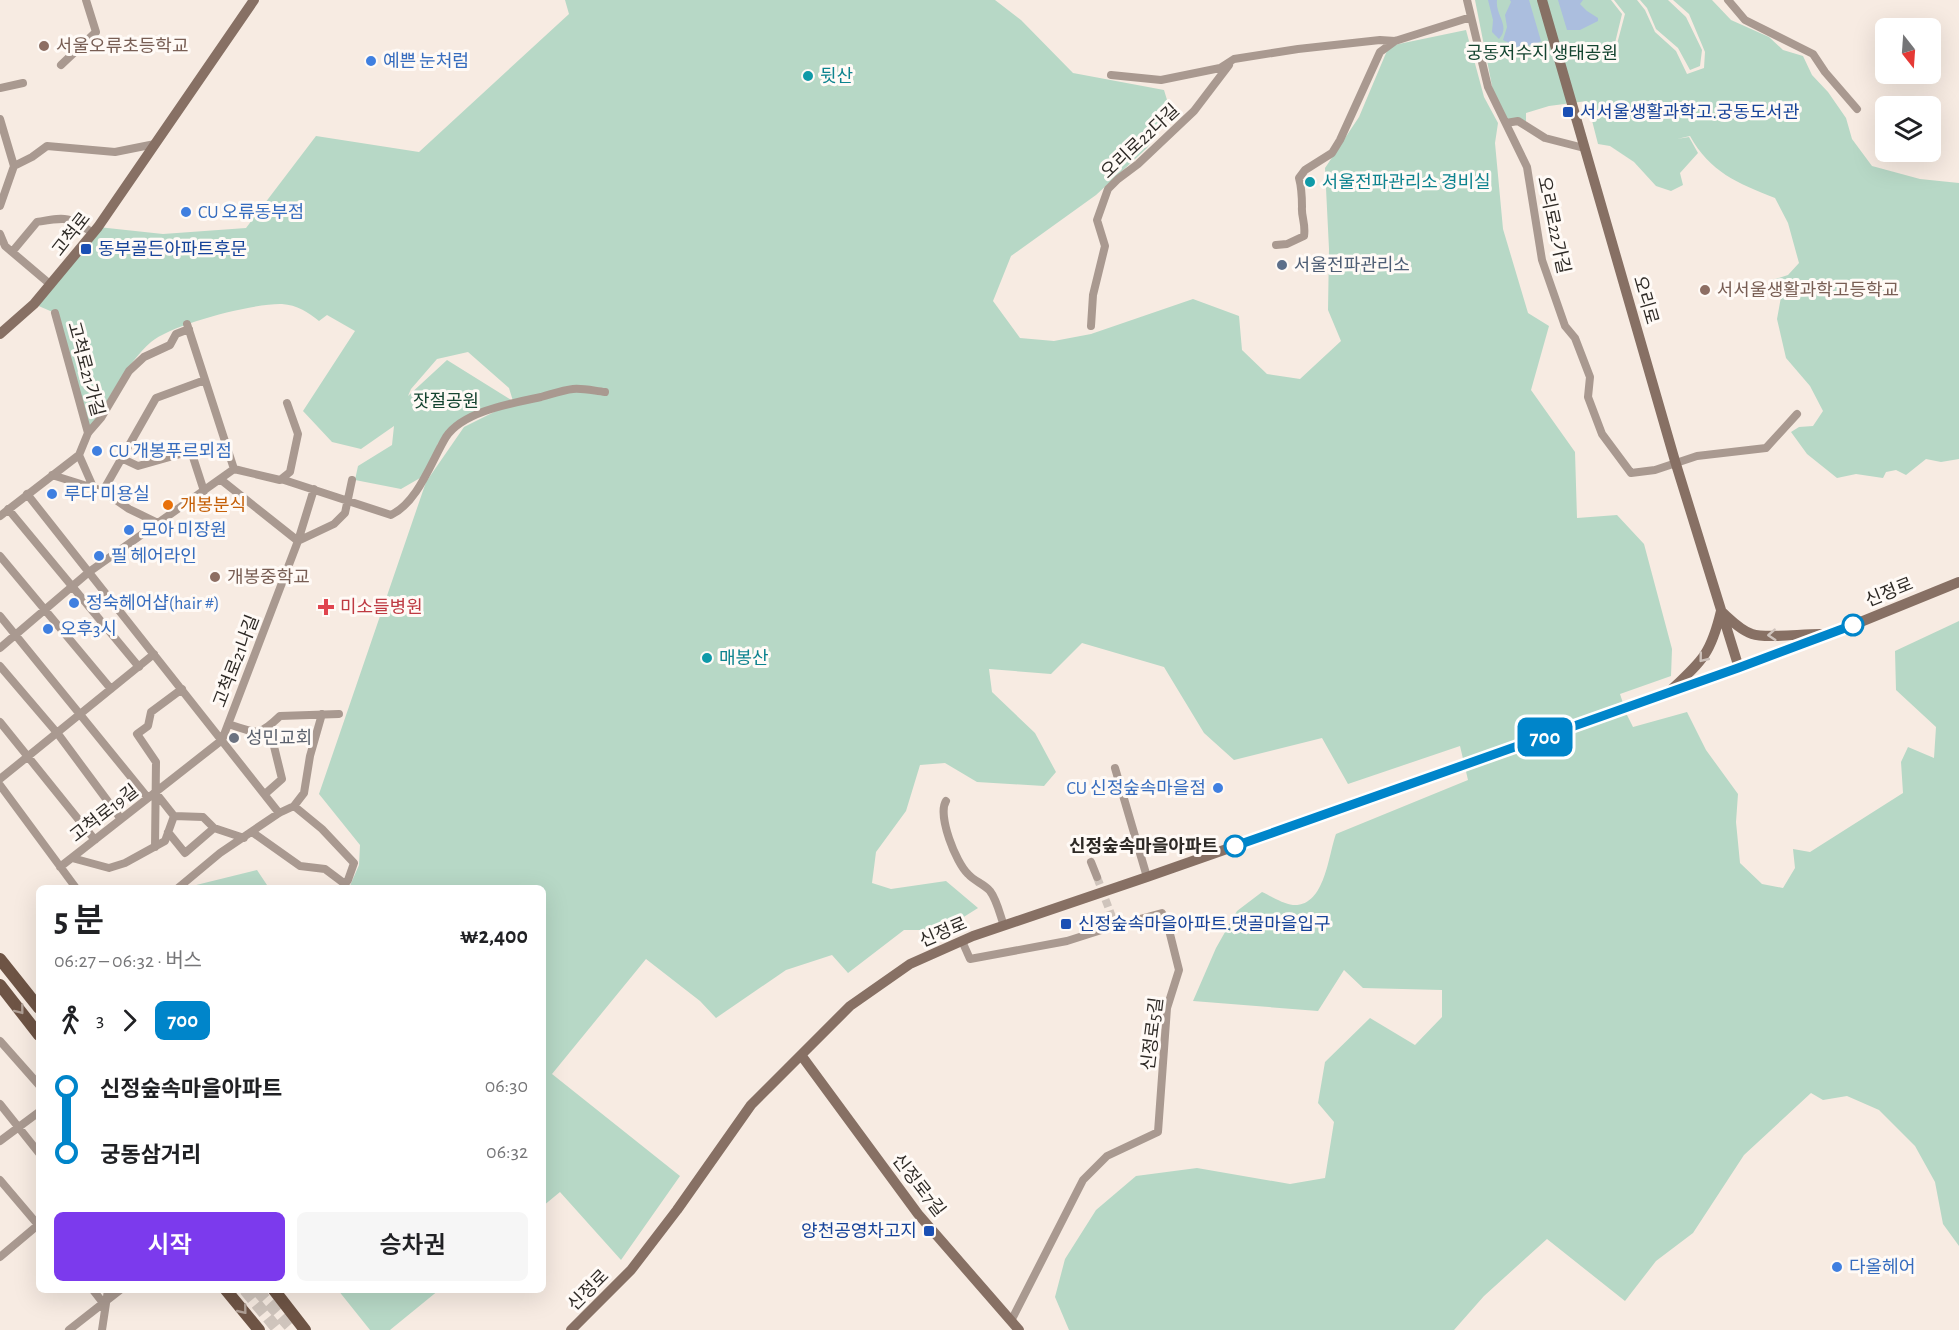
<!DOCTYPE html>
<html lang="ko">
<head>
<meta charset="utf-8">
<style>
  body { margin:0; font-family:"Alegreya Sans","Noto Sans KR",sans-serif; background:#f6f6f6; color:#202124; height:100vh; display:flex; flex-direction:column; font-size:22px; white-space:nowrap }
  * { box-sizing:border-box; margin:0 }
  p { font-size:20px; color:#757577 }
  .icon { flex:none; width:33px; height:33px; fill:none; stroke:currentColor; stroke-width:2; stroke-linecap:round; stroke-linejoin:round }
  .map { position:relative; flex:1; overflow:hidden }
  .sheet { position:absolute; left:36px; top:885px; width:510px; height:408px; display:flex; flex-direction:column; background:#fff; border-radius:9px; box-shadow:0 6px 24px #0002 }
  .sheet>* { flex:none }
  .badge { padding:0 12px; border-radius:9px; font-size:21px; line-height:39px }
  .needle { width:39px; rotate:163deg }
  .buttons { position:absolute; left:1875px; top:18px; display:grid; gap:12px }
  .buttons a { display:grid; place-items:center; width:66px; height:66px; border-radius:9px; background:#fff; box-shadow:0 6px 24px #0002; font-size:30px }
  .map>.badge { position:absolute; translate:-50% -50%; box-shadow:0 0 0 3px #fff }
  .legs { display:flex; align-items:center; gap:9px; height:66px; padding:0 18px; font-size:20px }
  .legs p { margin-inline-start:auto }
  .head { display:flex; align-items:center; justify-content:space-between; height:102px; padding:0 18px }
  h1 { font-size:33px; font-weight:600; line-height:45px }
  .cta { display:flex; gap:12px; margin-top:auto; padding:12px 18px }
  .cta a { flex:1; height:69px; border-radius:9px; background:#7c3aed; color:#fff; font-size:24px; font-weight:600; line-height:69px; text-align:center }
  .cta a+a { background:#f6f6f6; color:#202124 }
  ul { padding:0 18px; list-style:none }
  li { display:flex; align-items:center; gap:21px; height:66px; font-size:22px }
  li i { display:grid; place-items:center; width:9px; height:100%; margin:0 8px; background:currentColor }
  li i::after { content:''; width:15px; height:15px; margin:-8px; border:4px solid; border-radius:50%; background:#fff }
  li p { margin-inline-start:auto }
  li:first-child i { background:linear-gradient(#0000 50%,currentColor 0) }
  li:last-child i { background:linear-gradient(currentColor 50%,#0000 0) }
  .map>svg:first-child { display:block }
  .green { fill:#b7d8c6; fill-rule:evenodd }
  .water { fill:#abbede }
  .lines { fill:none; stroke-linecap:round; stroke-linejoin:round }
  .street-tunnel { stroke:#cfc4bc; stroke-width:8; stroke-dasharray:8 4; stroke-linecap:butt }
  .secondary-tunnel { stroke:#cfc4bc; stroke-width:10; stroke-dasharray:10 5; stroke-linecap:butt }
  .primary-tunnel { stroke:#cfc4bc; stroke-width:12; stroke-dasharray:12 6; stroke-linecap:butt }
  .street { stroke:#a99990; stroke-width:8 }
  .secondary { stroke:#877064; stroke-width:10 }
  .primary { stroke:#6e5445; stroke-width:12 }
  .oneway { stroke:#cfc3bc }
  .oneway2 { stroke:#af9f95 }
  .line-1-casing { stroke:#fff; stroke-width:14 }
  .line-1 { stroke:#0085ca; stroke-width:9 }
  .education-dot { fill:#8d6e63; stroke:#fffaf6; stroke-width:2 }
  .shop-dot { fill:#3f7fe0; stroke:#fffaf6; stroke-width:2 }
  .culture-dot { fill:#0f9aa8; stroke:#fffaf6; stroke-width:2 }
  .transit-dot { fill:#1a4fb4; stroke:#fffaf6; stroke-width:2 }
  .service-dot { fill:#5c6f8a; stroke:#fffaf6; stroke-width:2 }
  .food-dot { fill:#e8710a; stroke:#fffaf6; stroke-width:2 }
  .health-dot { fill:#e0444e; stroke:#fffaf6; stroke-width:2 }
  .stop-1-dot { fill:#fff; stroke:#0085ca; stroke-width:3 }
  .worship-dot { fill:#6b7280; stroke:#fffaf6; stroke-width:2 }
  .labels { text-anchor:middle; stroke-width:6; stroke-linejoin:round; paint-order:stroke }
  .education-label { font-size:18px; fill:#785e54; stroke:#fffaf6; text-anchor:start }
  .park-label { font-size:18px; fill:#144430; stroke:#fffaf6 }
  .shop-label { font-size:18px; fill:#366cbe; stroke:#fffaf6; text-anchor:start }
  .culture-label { font-size:18px; fill:#0d838f; stroke:#fffaf6; text-anchor:start }
  .transit-label { font-size:18px; fill:#164399; stroke:#fffaf6; text-anchor:start }
  .street-label { font-size:18px; fill:#2e2a26; stroke:#fffaf6 }
  .service-label { font-size:18px; fill:#4e5e75; stroke:#fffaf6; text-anchor:start }
  .food-label { font-size:18px; fill:#c56008; stroke:#fffaf6; text-anchor:start }
  .health-label { font-size:18px; fill:#be3a42; stroke:#fffaf6; text-anchor:start }
  .worship-label { font-size:18px; fill:#5b616d; stroke:#fffaf6; text-anchor:start }
  .stop-label { font-size:18px; font-weight:bold; fill:#2e2a26; stroke:#fffaf6; text-anchor:end }
</style>
</head>
<body>
<div class="map">
<svg width="1959" height="1330" viewBox="0 0 1959 1330">
  <rect width="100%" height="100%" fill="#f7ebe2"/>
  <path class="green" d="M565,0H995L1021,20L1073,73L1164,90L1171,113L1147,148L1096,195L1011,256L993,301L1020,338L1054,341L1091,334L1193,299L1239,316L1242,350L1267,374L1300,379L1341,341L1328,310L1329,249L1325,168L1359,117L1389,46L1466,30L1484,97L1498,123L1495,143L1503,229L1528,313L1549,326L1531,390L1575,452L1577,518L1617,515L1644,544L1672,649L1671,676L1620,694L1625,709L1519,745L1625,711L1633,727L1687,712L1706,750L1738,794L1736,822L1740,863L1762,884L1783,888L1795,868L1793,849L1810,852L1903,793L1901,762L1908,747L1934,758L1936,727L1896,690L1895,651L1959,621V1246L1943,1224L1935,1182L1915,1146L1879,1110L1847,1096L1823,1100L1811,1093L1744,1155L1693,1233L1656,1261L1625,1301L1547,1239L1484,1296L1454,1330H1069L1055,1297L1065,1259L1096,1210L1136,1176L1197,1168L1290,1184L1325,1178L1334,1122L1318,1103L1325,1062L1370,1018L1415,1045L1442,1017V990L1363,988L1344,970L1318,1011L1193,1001L1216,948L1237,911L1262,892C1271,896 1283,904 1293,905C1325,907 1328,856 1336,834L1468,780L1460,746L1348,784L1322,738L1234,760L1204,733L1164,667L1082,643L1051,674L989,669L992,692L1035,733L1056,772L1044,786L977,782L945,763L920,765L906,811L876,852L872,883L891,889L946,881L978,908L943,930H904L848,973L832,955L786,970L716,1018L700,1001L646,959L552,1074L680,1176L621,1260L560,1192L543,1206V888H349L359,865L360,845L319,794L426,482L464,427L502,408L472,419L438,443L427,474L401,489L355,480L358,466L392,445L394,426L361,449L332,442L303,411L355,331L327,315L319,321C308,312 297,305 282,304C254,303 172,324 151,342C126,364 105,405 88,433L55,313L34,304L98,227L163,234L246,228L316,136L419,152L569,14ZM468,352L509,388L513,401L447,360L408,396L411,389L437,359Z
    M1475,0H1611L1622,14L1615,43L1610,55L1617,44L1625,14L1614,0H1637L1645,10L1655,32L1676,51L1687,74L1704,68L1705,52L1689,14L1673,0H1712L1731,20L1769,37L1783,50L1803,56L1812,75L1828,92L1846,118L1852,139L1872,166L1920,179L1959,183V459L1941,462L1926,459L1906,475L1896,470L1886,472L1883,478L1856,474L1837,478L1807,454L1791,432L1799,427L1813,426L1823,411L1810,386L1786,358L1777,319L1781,297L1772,280L1788,275L1799,263L1788,223L1775,198C1737,183 1710,172 1690,136L1677,139L1689,137L1698,153L1680,173L1683,185L1671,191L1656,186L1634,162L1610,146L1598,144L1587,101L1549,106L1526,113V123L1506,120L1493,91Z
    M1640,0H1668L1686,17L1702,50L1700,66L1690,70L1678,48L1656,29L1647,8Z
    M257,870L269,888H184Z
    M338,1290H439L390,1330H370Z"/>
  <path class="water" d="M1488,0H1497C1495,15 1511,26 1499,39L1492,32L1493,20Z
    M1510,0H1529L1541,41C1533,47 1526,44 1517,47L1503,40L1507,27L1505,15L1511,2Z
    M1558,0H1583L1580,4L1587,11L1598,18V21L1580,30H1567Z"/>
  <g class="lines">
    <path class="street-tunnel" d="M1097,877L1112,917"/>
    <path class="secondary-tunnel" d="M1463,766L1628,707"/>
    <path class="primary-tunnel" d="M245,1290L278,1330
      M257,1290L293,1330"/>
    <path class="street" d="M1467,0L1488,87L1527,167L1542,260L1565,326L1575,338L1590,377L1588,397L1602,434L1631,473L1655,470L1697,456L1766,448L1797,414
      M1728,0L1745,20L1813,54L1825,72L1857,109
      M61,65L96,32L86,0
      M1111,75L1161,80L1220,68L1234,59L1298,49L1380,40L1395,41L1471,17
      M0,88L23,83
      M0,119L14,166L0,206
      M1506,123L1518,121L1545,138L1584,148
      M14,166L32,157L47,146L115,152L155,144
      M0,234L5,246L51,285
      M1276,245L1287,244L1304,236C1306,224 1301,216 1302,207C1302,196 1302,189 1299,178L1305,170L1332,153L1340,140L1380,52L1395,41
      M12,252L37,222C67,217 67,216 93,233
      M55,313L88,433
      M187,324L234,469
      M1091,326L1093,295L1105,246L1097,220L1108,189L1118,179L1138,164L1194,111L1229,65
      M79,455L94,489
      M121,458L138,466L191,451L204,491
      M52,475L103,491L129,509L158,523
      M281,479L391,515C418,502 431,462 446,437C463,411 513,403 541,397C552,394 563,390 573,389C583,388 595,391 605,392
      M103,491L156,398L205,380
      M27,494L279,813
      M8,509L139,667
      M0,516L79,455L88,433L101,418L129,371L144,357L170,345L176,334L189,329
      M298,541L334,524L345,513L352,480
      M298,541L314,489
      M0,556L111,689
      M0,616L148,798
      M0,648L89,572L234,469L280,480L290,472L298,434L287,403
      M0,666L58,734L121,819
      M0,722L95,840
      M228,724C257,733 257,738 280,716L339,714
      M1115,768L1147,877
      M0,779L154,654
      M0,785L76,888
      M155,792L174,816
      M265,794L282,779L269,726
      M946,801C937,815 956,863 968,874C974,881 984,884 990,891C997,900 1000,915 1004,926
      M294,806L304,793L310,756L322,714
      M168,832L185,853L214,828
      M252,832L300,866L325,869L345,884
      M155,847L156,762L137,734L148,726L151,712L182,689
      M72,858L109,868L125,863L165,841L174,816L203,817L214,828L244,838
      M1091,862L1097,877
      M60,867L222,740L298,541L220,479
      M178,888L220,853L279,813L294,806L322,829L354,863L348,880L342,888
      M962,941L970,959L1067,941L1114,926L1162,913L1169,930L1179,970L1167,1008L1158,1132L1107,1156L1083,1180L1011,1321
      M0,1041L39,1085
      M0,1104L39,1153
      M0,1141L39,1112
      M0,1180L39,1226
      M0,1257L38,1225
      M93,1290L104,1304
      M69,1330L120,1290
      M102,1330L108,1290"/>
    <path class="secondary" d="M1542,0L1675,461L1739,668
      M0,334L34,304L98,227L254,0
      M1672,689C1703,660 1711,653 1721,611C1730,619 1740,630 1752,634C1767,639 1806,633 1824,634
      M1628,707L1831,634L1959,582
      M801,1055L918,1214L1019,1330
      M571,1330L631,1270L677,1210L751,1105L850,1006L910,964L973,936L1147,877L1463,766"/>
    <path class="primary" d="M0,959L39,1008
      M0,985L39,1035
      M226,1290L259,1330
      M274,1290L305,1330"/>
  </g>
  <defs><path id="oneway-chevron" d="M-2-3.5L2.5 0L-2 3.5" fill="none" stroke-width="1.6" stroke-linecap="round" stroke-linejoin="round" transform="scale(1.5)"/></defs>
  <g class="oneway">
    <use href="#oneway-chevron" transform="translate(1772 635) rotate(176)"/>
    <use href="#oneway-chevron" transform="translate(1703 658) rotate(129)"/>
  </g>
  <g class="oneway2">
    <use href="#oneway-chevron" transform="translate(20 1010) rotate(52)"/>
    <use href="#oneway-chevron" transform="translate(243 1310) rotate(51)"/>
  </g>
  <g class="lines">
    <defs>
      <path id="line-1" d="M1235,846L1738,668L1853,625"/>
    </defs>
    <use href="#line-1" class="line-1-casing"/>
    <use href="#line-1" class="line-1"/>
  </g>
  <g class="education-dot">
    <circle cx="44" cy="46" r="6"/>
    <circle cx="1705" cy="290" r="6"/>
    <circle cx="215" cy="577" r="6"/>
  </g>
  <g class="shop-dot">
    <circle cx="371" cy="61" r="6"/>
    <circle cx="186" cy="212" r="6"/>
    <circle cx="97" cy="451" r="6"/>
    <circle cx="52" cy="494" r="6"/>
    <circle cx="129" cy="530" r="6"/>
    <circle cx="99" cy="556" r="6"/>
    <circle cx="74" cy="603" r="6"/>
    <circle cx="48" cy="629" r="6"/>
    <circle cx="1218" cy="788" r="6"/>
    <circle cx="1837" cy="1267" r="6"/>
  </g>
  <g class="culture-dot">
    <circle cx="808" cy="76" r="6"/>
    <circle cx="1310" cy="182" r="6"/>
    <circle cx="707" cy="658" r="6"/>
  </g>
  <g class="transit-dot">
    <rect x="1562" y="106" width="12" height="12" rx="3"/>
    <rect x="80" y="243" width="12" height="12" rx="3"/>
    <rect x="1060" y="918" width="12" height="12" rx="3"/>
    <rect x="923" y="1225" width="12" height="12" rx="3"/>
  </g>
  <circle class="service-dot" cx="1282" cy="265" r="6"/>
  <circle class="food-dot" cx="168" cy="505" r="6"/>
  <path class="health-dot" d="M323 598h6v6h6v6h-6v6h-6v-6h-6v-6h6z"/>
  <g class="stop-1-dot">
    <circle cx="1853" cy="625" r="10"/>
    <circle cx="1235" cy="846" r="10"/>
  </g>
  <circle class="worship-dot" cx="234" cy="738" r="6"/>
  <g class="labels">
    <g class="education-label">
      <text x="56" y="52">서울오류초등학교</text>
      <text x="1717" y="296">서서울생활과학고등학교</text>
      <text x="227" y="583">개봉중학교</text>
    </g>
    <g class="park-label">
      <text x="1542" y="59">궁동저수지 생태공원</text>
      <text x="446" y="407">잣절공원</text>
    </g>
    <g class="shop-label">
      <text x="383" y="67">예쁜 눈처럼</text>
      <text x="198" y="218">CU 오류동부점</text>
      <text x="109" y="457">CU 개봉푸르뫼점</text>
      <text x="64" y="500">루다 미용실</text>
      <text x="141" y="536">모아 미장원</text>
      <text x="111" y="562">필 헤어라인</text>
      <text x="86" y="609">정숙헤어샵(hair #)</text>
      <text x="60" y="635">오후3시</text>
      <text x="1206" y="794" text-anchor="end">CU 신정숲속마을점</text>
      <text x="1849" y="1273">다올헤어</text>
    </g>
    <g class="culture-label">
      <text x="820" y="82">뒷산</text>
      <text x="1322" y="188">서울전파관리소 경비실</text>
      <text x="719" y="664">매봉산</text>
    </g>
    <g class="transit-label">
      <text x="1580" y="118">서서울생활과학고.궁동도서관</text>
      <text x="98" y="255">동부골든아파트후문</text>
      <text x="1078" y="930">신정숲속마을아파트.댓골마을입구</text>
      <text x="917" y="1237" text-anchor="end">양천공영차고지</text>
    </g>
    <g class="street-label">
      <text transform="translate(1140 141) rotate(-43)" y="6">오리로22다길</text>
      <text transform="translate(1554 225) rotate(78)" y="6">오리로22가길</text>
      <text transform="translate(71 234) rotate(-52)" y="6">고척로</text>
      <text transform="translate(1646 300) rotate(74)" y="6">오리로</text>
      <text transform="translate(86 369) rotate(75)" y="6">고척로21가길</text>
      <text transform="translate(1889 592) rotate(-22)" y="6">신정로</text>
      <text transform="translate(236 661) rotate(-69)" y="6">고척로21나길</text>
      <text transform="translate(104 813) rotate(-38)" y="6">고척로19길</text>
      <text transform="translate(943 932) rotate(-23)" y="6">신정로</text>
      <text transform="translate(1152 1034) rotate(-83)" y="6">신정로5길</text>
      <text transform="translate(919 1185) rotate(52)" y="6">신정로7길</text>
      <text transform="translate(588 1290) rotate(-45)" y="6">신정로</text>
    </g>
    <g class="service-label">
      <text x="1294" y="271">서울전파관리소</text>
    </g>
    <g class="food-label">
      <text x="180" y="511">개봉분식</text>
    </g>
    <g class="health-label">
      <text x="340" y="613">미소들병원</text>
    </g>
    <g class="worship-label">
      <text x="246" y="744">성민교회</text>
    </g>
    <g class="stop-label">
      <text x="1218" y="852">신정숲속마을아파트</text>
    </g>
  </g>
</svg>
<div class="buttons">
<a><svg class="needle" viewBox="-14 -14 28 28"><path d="M0-13l5 13h-10z" fill="#e53935"/><path d="M0 13l5-13h-10z" fill="#757577"/></svg></a>
<a><svg class="icon" aria-label="layers" viewBox="0 0 24 24"><path d="M12 4l9 5-9 5-9-5zM3 14l9 5 9-5"/></svg></a>
</div>
<b class="badge" style="left:1545px;top:737px;background:#0085ca;color:#fff">700</b>
<section class="sheet">
<div class="head"><div><h1>5 분</h1><p>06:27 – 06:32 · 버스</p></div><b>₩2,400</b></div>
<div class="legs"><svg class="icon" aria-label="walk" viewBox="0 0 24 24"><circle cx="13" cy="4" r="2"/><path d="M13 8l-2 6 4 7M11 14l-3 7M7 12l3-4h3l4 4"/></svg>3<svg class="icon" aria-label="forward" viewBox="0 0 24 24"><path d="M9 5l7 7-7 7"/></svg><b class="badge" style="background:#0085ca;color:#fff">700</b></div>
<ul>
<li><i style="color:#0085ca"></i><b>신정숲속마을아파트</b><p>06:30</p></li>
<li><i style="color:#0085ca"></i><b>궁동삼거리</b><p>06:32</p></li>
</ul>
<div class="cta"><a>시작</a><a>승차권</a></div>
</section>
</div>
</body>
</html>
